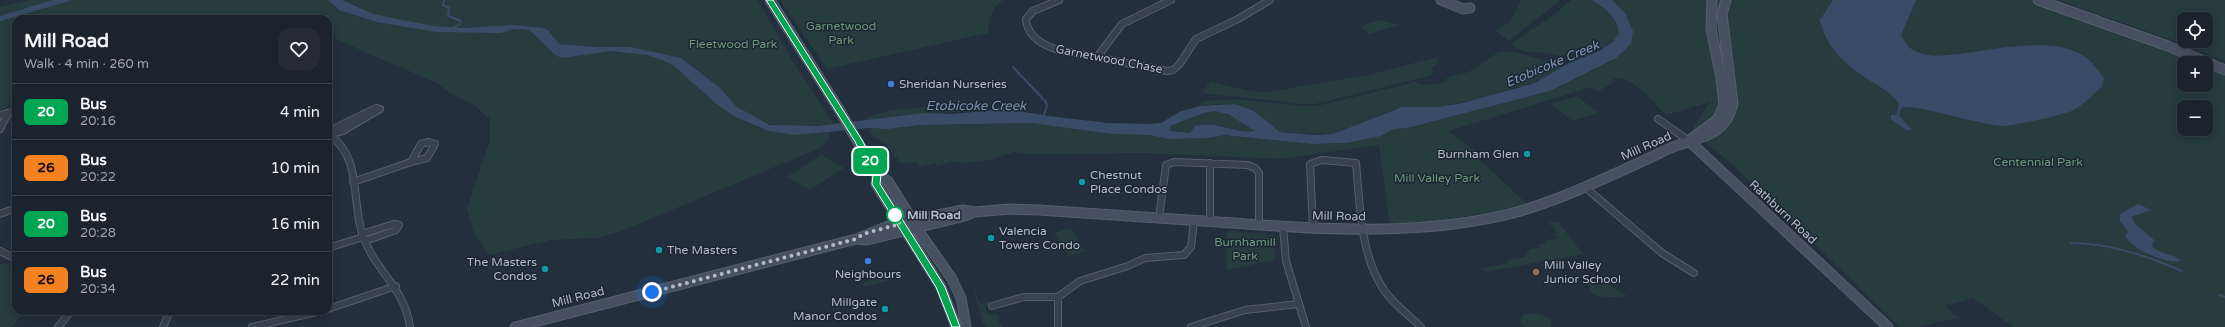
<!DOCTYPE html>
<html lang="en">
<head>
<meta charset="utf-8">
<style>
  body { margin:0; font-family:"Varela Round",sans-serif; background:#242b36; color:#f1f3f6; height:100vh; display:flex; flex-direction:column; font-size:15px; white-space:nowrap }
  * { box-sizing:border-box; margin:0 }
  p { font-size:13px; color:#a0a4aa }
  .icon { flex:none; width:22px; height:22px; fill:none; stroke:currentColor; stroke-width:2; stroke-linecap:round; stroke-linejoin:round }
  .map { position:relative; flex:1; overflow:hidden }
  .details { position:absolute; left:12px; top:15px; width:320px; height:300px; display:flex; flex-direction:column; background:#1b232e; border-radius:12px; box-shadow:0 2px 10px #0003,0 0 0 1px #39404a }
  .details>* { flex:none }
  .badge { padding:0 8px; border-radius:6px; font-size:14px; line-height:26px }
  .tools { position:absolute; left:2177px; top:12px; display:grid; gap:8px }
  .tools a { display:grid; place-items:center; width:36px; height:36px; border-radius:8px; background:#1b232e; box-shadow:0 2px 10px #0003,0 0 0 1px #39404a; font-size:20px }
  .you { position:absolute; width:20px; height:20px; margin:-10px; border:3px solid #fff; border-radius:50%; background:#1a73e8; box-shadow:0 0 0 6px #1a73e833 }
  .map>.badge { position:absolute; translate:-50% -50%; box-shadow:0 0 0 2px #fff }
  .round { display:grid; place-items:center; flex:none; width:42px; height:42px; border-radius:12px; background:#242b36 }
  .summary { display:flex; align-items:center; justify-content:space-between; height:68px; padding:0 12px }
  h1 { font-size:19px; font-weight:800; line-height:30px }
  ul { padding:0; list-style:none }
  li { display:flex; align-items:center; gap:12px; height:56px; padding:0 12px; border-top:1px solid #39404a }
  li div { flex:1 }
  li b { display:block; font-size:15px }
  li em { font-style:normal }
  li .badge { min-width:44px; font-weight:700; text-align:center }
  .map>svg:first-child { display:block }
  .green { fill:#263c3f; fill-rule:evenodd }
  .water { fill:#394c67; fill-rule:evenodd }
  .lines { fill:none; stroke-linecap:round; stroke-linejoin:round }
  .stream { stroke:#394c67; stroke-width:2 }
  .street-casing { stroke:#565f6c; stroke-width:8 }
  .secondary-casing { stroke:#565f6c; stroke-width:11 }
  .street { stroke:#38414e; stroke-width:6 }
  .secondary { stroke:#465061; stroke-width:9 }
  .line { fill:#00a651; stroke:#fff }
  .walk { stroke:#b4bcc9; stroke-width:4; stroke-dasharray:0 7.2 }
  .shop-dot { fill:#3f7fe0; stroke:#1d2633; stroke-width:1.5 }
  .culture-dot { fill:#0f9aa8; stroke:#1d2633; stroke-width:1.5 }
  .stop-dot { fill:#fff; stroke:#00a651; stroke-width:2 }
  .education-dot { fill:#8d6e63; stroke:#1d2633; stroke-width:1.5 }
  .labels { text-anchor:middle; stroke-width:3; stroke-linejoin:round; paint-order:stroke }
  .park-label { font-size:12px; fill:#6b9a76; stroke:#1d2633 }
  .street-label { font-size:12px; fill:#b4bcc9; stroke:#1d2633 }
  .poi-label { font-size:12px; fill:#b4bcc9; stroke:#1d2633; text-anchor:start }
  .stop-label { font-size:12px; font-weight:bold; fill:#b4bcc9; stroke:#1d2633; text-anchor:start }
  .water-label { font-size:13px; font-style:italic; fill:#7c92b1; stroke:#1d2633 }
</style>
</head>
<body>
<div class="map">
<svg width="2225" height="327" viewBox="0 0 2225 327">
  <rect width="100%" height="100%" fill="#242f3e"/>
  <path class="green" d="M31,0H758L792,60L834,124L797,127L763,123L737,107L719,87L681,58L631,47H597L559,44L550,35L513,25L512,29L529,30L555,55L562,58L603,51L629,52L647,55L673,64L735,117L757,127L796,135L830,132L828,140L820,148L619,232L597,238L551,240L489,255L474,234L467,209L490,140V119L474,105L453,95L437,83L328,36V19H16V94L6,108L0,110V7Z
    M780,0H1004C991,5 989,22 988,33L827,69Z
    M1521,0H1560L1509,41L1495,30L1510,22Z
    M1572,0C1578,0 1586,0 1592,0C1607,4 1617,19 1619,33C1612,48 1594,53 1580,58L1571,54L1558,56L1547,53L1526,52L1512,45L1513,42L1544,22Z
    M1612,0H2030L2202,63H2184V85H2206V65L2225,74V327H2013L1973,298L1946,306L1958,318L1917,327H1900L1731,163L1691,131L1710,102L1666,115C1653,103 1633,74 1613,79L1612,84L1598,91L1591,87L1449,131L1483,157L1480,160L1527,204C1482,215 1437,222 1390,225L1379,145L1280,159L1146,153L1033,154L1014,152L990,160L962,163L953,161L937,166L935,163L921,167L916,162L901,163L884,143L872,136L869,128L887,129L921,125L1032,123L1111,134L1150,135L1169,139L1208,138L1225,135L1311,144L1346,143L1381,136L1394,129L1407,128L1550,91L1616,58L1631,44L1625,13ZM2184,107H2206V129H2184Z
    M2057,0H2225V61L2175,41ZM2184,19H2206V41H2184Z
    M1380,20L1399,25L1369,34L1360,26Z
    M1499,52H1514L1564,66L1535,83L1511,88L1485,98L1438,107L1395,109L1333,134L1280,132L1254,111L1235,104L1199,105C1213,91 1295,108 1317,106L1415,82C1424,86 1443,87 1448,77L1469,72Z
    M1434,58L1440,62L1432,67L1433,75L1315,104H1301L1202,93L1210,82L1251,91L1269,92L1368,75Z
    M1577,96L1598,113L1572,121L1551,104Z
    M952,104H977L989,111L925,113L870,120L865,118L887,111Z
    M1214,111L1228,114L1256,131C1239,134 1199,113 1190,133L1170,131V126C1185,121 1199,113 1214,111Z
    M821,155L844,168L810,190L787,177Z
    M1552,222L1559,223L1583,254L1485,272L1483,268L1508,263L1506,260L1525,257L1530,249L1541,248L1539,244H1546L1545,241L1557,239L1554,234L1557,233L1549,223Z
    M1071,228L1085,251L1068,256L1054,233Z
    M1227,231L1273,235L1275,260L1226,270Z
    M4,263L16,267V311H25L11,327H0V265Z
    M902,272L904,276L864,287L863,282Z
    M1594,280C1608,280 1614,289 1626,295V297C1613,295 1589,303 1588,283Z
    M973,286L980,304L991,301L985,307L986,313L999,316V323L1003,327H986L983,324Z
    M1531,313C1540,313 1546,316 1552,322L1551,327H1525L1521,323V318L1524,314Z"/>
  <path class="water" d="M53,0H73L0,21V16Z
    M328,0H342L373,14L433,26L465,28L513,25L544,28L548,30L559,44L597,47H631L681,58L719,87L737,107L770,125L817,126L925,113L953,114L1007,109L1048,116L1108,123L1150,124L1161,123L1179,112L1200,106L1235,104L1254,111L1280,132L1317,135L1333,134L1402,107H1438L1463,103L1535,83L1569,63L1597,52L1613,42L1619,33C1616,15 1606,10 1592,0H1612L1625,13L1633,31L1631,44L1616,58L1550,91L1407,128L1394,129L1381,136L1346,143L1311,144L1225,135L1208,138L1169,139L1150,135L1111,134L1032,123L921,125L887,129L869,128L796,135L769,131L735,117L714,102L673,65L662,60L647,55L611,51L562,58L555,55L529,30L512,29L501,33L437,32L377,22L339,10ZM1214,111L1228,114L1255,131C1236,134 1216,120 1195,126L1190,133L1170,131V126C1185,121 1199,113 1214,111Z
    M1833,0H1916L1901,35C1905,42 1909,49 1917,52C1931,58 1945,55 1959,54C1994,50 2055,35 2085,57C2093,62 2098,71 2104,78L2102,87C2093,94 2084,104 2074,110C2063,115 2014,126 2002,126C1983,126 1911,102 1901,108L1899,116L1912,130H1906L1891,119V115H1896L1899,105C1892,92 1881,88 1869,80C1846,65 1826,48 1820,20Z
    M2138,204L2151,210L2131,217L2135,224L2154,240L2152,246C2159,254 2177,255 2181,261C2169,265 2127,248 2125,234L2129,233L2120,221V214Z"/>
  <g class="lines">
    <path class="stream" d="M444,0L443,5L449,8L448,16L461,21
      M453,28L460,24
      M1013,67L1046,102L1047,106L1043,117
      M2071,243C2108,243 2148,256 2182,271
      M2219,295L2225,297"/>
    <defs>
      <path id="street" d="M1059,0L1033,11L1026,19C1027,35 1041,44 1055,49L1167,71L1173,70L1179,65L1196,39L1238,19L1270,0
        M1097,57L1122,24L1171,0
        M376,108L380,109L343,131L330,134L337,127Z
        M0,115L16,111
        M1658,119L1689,141
        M0,129L8,113
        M328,133C364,160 350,199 363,236C375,271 405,288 410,327
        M429,142L435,144L427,158L411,162L421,144Z
        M1210,163V222
        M353,182L411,162
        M1586,188L1662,253L1694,273
        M0,214L16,208
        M1159,218L1166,165L1174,162L1248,165L1255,168L1259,173V225
        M1283,227L1286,261L1306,327
        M1313,229L1310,164L1322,160L1356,163C1360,204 1360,255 1384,290C1394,305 1409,315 1421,327
        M362,234L394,224L399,225L396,230L365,241
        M328,248L363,237
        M0,251L16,259
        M992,306L1024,297H1058
        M328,309L396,286
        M58,327L71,311
        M163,327L170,311
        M252,327L321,311
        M1058,327V297L1080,281L1128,266L1145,258L1184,255L1191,247L1194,221
        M1191,327L1245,310L1298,304"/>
      <path id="secondary" d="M770,0L840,111L877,175L888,181L920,233L952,279L961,298L966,327
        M1441,0L1463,9L1470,8
        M2038,0L2168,46L2225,70
        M1690,140L1718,119L1724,105L1721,78L1711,29L1712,0
        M1689,141L1888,327
        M877,175L876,184L941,287L956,327
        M856,239L867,240L965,216L974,212
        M515,327L856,239L893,224L963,210L974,212L1010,209L1039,210C1104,214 1168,219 1233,223C1324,230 1428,236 1517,212C1565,198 1610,176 1656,155C1664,151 1673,146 1682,144C1708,136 1726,132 1733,104L1722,14L1726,0"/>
    </defs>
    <use href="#street" class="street-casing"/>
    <use href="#secondary" class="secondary-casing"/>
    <use href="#street" class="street"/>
    <use href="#secondary" class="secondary"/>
  </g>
  <path class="line" d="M766,0H773L862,140L881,175L880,184L945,287L960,327H952L936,287L872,184L873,175L854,140Z"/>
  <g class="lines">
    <path class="walk" d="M652,292L856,239L863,234L900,224L895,215"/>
  </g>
  <g class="shop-dot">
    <circle cx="891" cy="84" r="4"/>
    <circle cx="868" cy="261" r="4"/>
  </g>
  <g class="culture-dot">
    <circle cx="1527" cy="154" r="4"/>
    <circle cx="1082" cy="182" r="4"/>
    <circle cx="991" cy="238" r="4"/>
    <circle cx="659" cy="250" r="4"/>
    <circle cx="545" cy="269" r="4"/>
    <circle cx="885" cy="309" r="4"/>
  </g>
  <circle class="stop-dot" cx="895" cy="215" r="8"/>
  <circle class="education-dot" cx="1536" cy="272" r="4"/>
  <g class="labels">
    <g class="park-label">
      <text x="841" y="30">Garnetwood<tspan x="841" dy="14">Park</tspan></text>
      <text x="733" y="48">Fleetwood Park</text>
      <text x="2038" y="166">Centennial Park</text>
      <text x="1437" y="182">Mill Valley Park</text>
      <text x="1245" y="246">Burnhamill<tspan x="1245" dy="14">Park</tspan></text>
    </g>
    <g class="street-label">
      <text transform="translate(1109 59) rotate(11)" y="4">Garnetwood Chase</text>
      <text transform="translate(1646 146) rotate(-24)" y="4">Mill Road</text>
      <text transform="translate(1783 212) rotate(43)" y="4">Rathburn Road</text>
      <text transform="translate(1339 216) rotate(1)" y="4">Mill Road</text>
      <text transform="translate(578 297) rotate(-14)" y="4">Mill Road</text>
    </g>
    <g class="poi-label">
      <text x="899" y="88">Sheridan Nurseries</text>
      <text x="1519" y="158" text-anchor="end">Burnham Glen</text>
      <text x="1090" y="179">Chestnut<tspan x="1090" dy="14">Place Condos</tspan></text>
      <text x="999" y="235">Valencia<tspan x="999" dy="14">Towers Condo</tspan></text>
      <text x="667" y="254">The Masters</text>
      <text x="537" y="266" text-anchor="end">The Masters<tspan x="537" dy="14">Condos</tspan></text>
      <text x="1544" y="269">Mill Valley<tspan x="1544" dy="14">Junior School</tspan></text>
      <text x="868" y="278" text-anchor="middle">Neighbours</text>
      <text x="877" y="306" text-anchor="end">Millgate<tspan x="877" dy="14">Manor Condos</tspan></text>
    </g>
    <g class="stop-label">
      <text x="907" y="219">Mill Road</text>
    </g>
    <g class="water-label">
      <text transform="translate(1552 63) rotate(-23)" y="5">Etobicoke Creek</text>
      <text x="976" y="110">Etobicoke Creek</text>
    </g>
  </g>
</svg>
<div class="tools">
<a><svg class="icon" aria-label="locate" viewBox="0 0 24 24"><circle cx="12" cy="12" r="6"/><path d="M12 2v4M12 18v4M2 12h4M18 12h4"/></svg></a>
<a>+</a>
<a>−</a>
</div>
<div class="you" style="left:652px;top:292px"></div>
<b class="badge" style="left:870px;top:161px;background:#00a651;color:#fff">20</b>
<section class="details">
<div class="summary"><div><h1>Mill Road</h1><p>Walk · 4 min · 260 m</p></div><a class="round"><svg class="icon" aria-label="heart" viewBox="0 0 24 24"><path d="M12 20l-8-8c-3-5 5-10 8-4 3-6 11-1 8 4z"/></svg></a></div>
<ul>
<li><span class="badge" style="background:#00a651;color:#fff">20</span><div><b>Bus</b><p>20:16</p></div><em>4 min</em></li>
<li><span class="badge" style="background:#f58220;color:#111">26</span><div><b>Bus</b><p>20:22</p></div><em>10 min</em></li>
<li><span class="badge" style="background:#00a651;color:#fff">20</span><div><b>Bus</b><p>20:28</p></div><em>16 min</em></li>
<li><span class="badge" style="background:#f58220;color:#111">26</span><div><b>Bus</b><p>20:34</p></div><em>22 min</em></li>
</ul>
</section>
</div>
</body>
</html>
